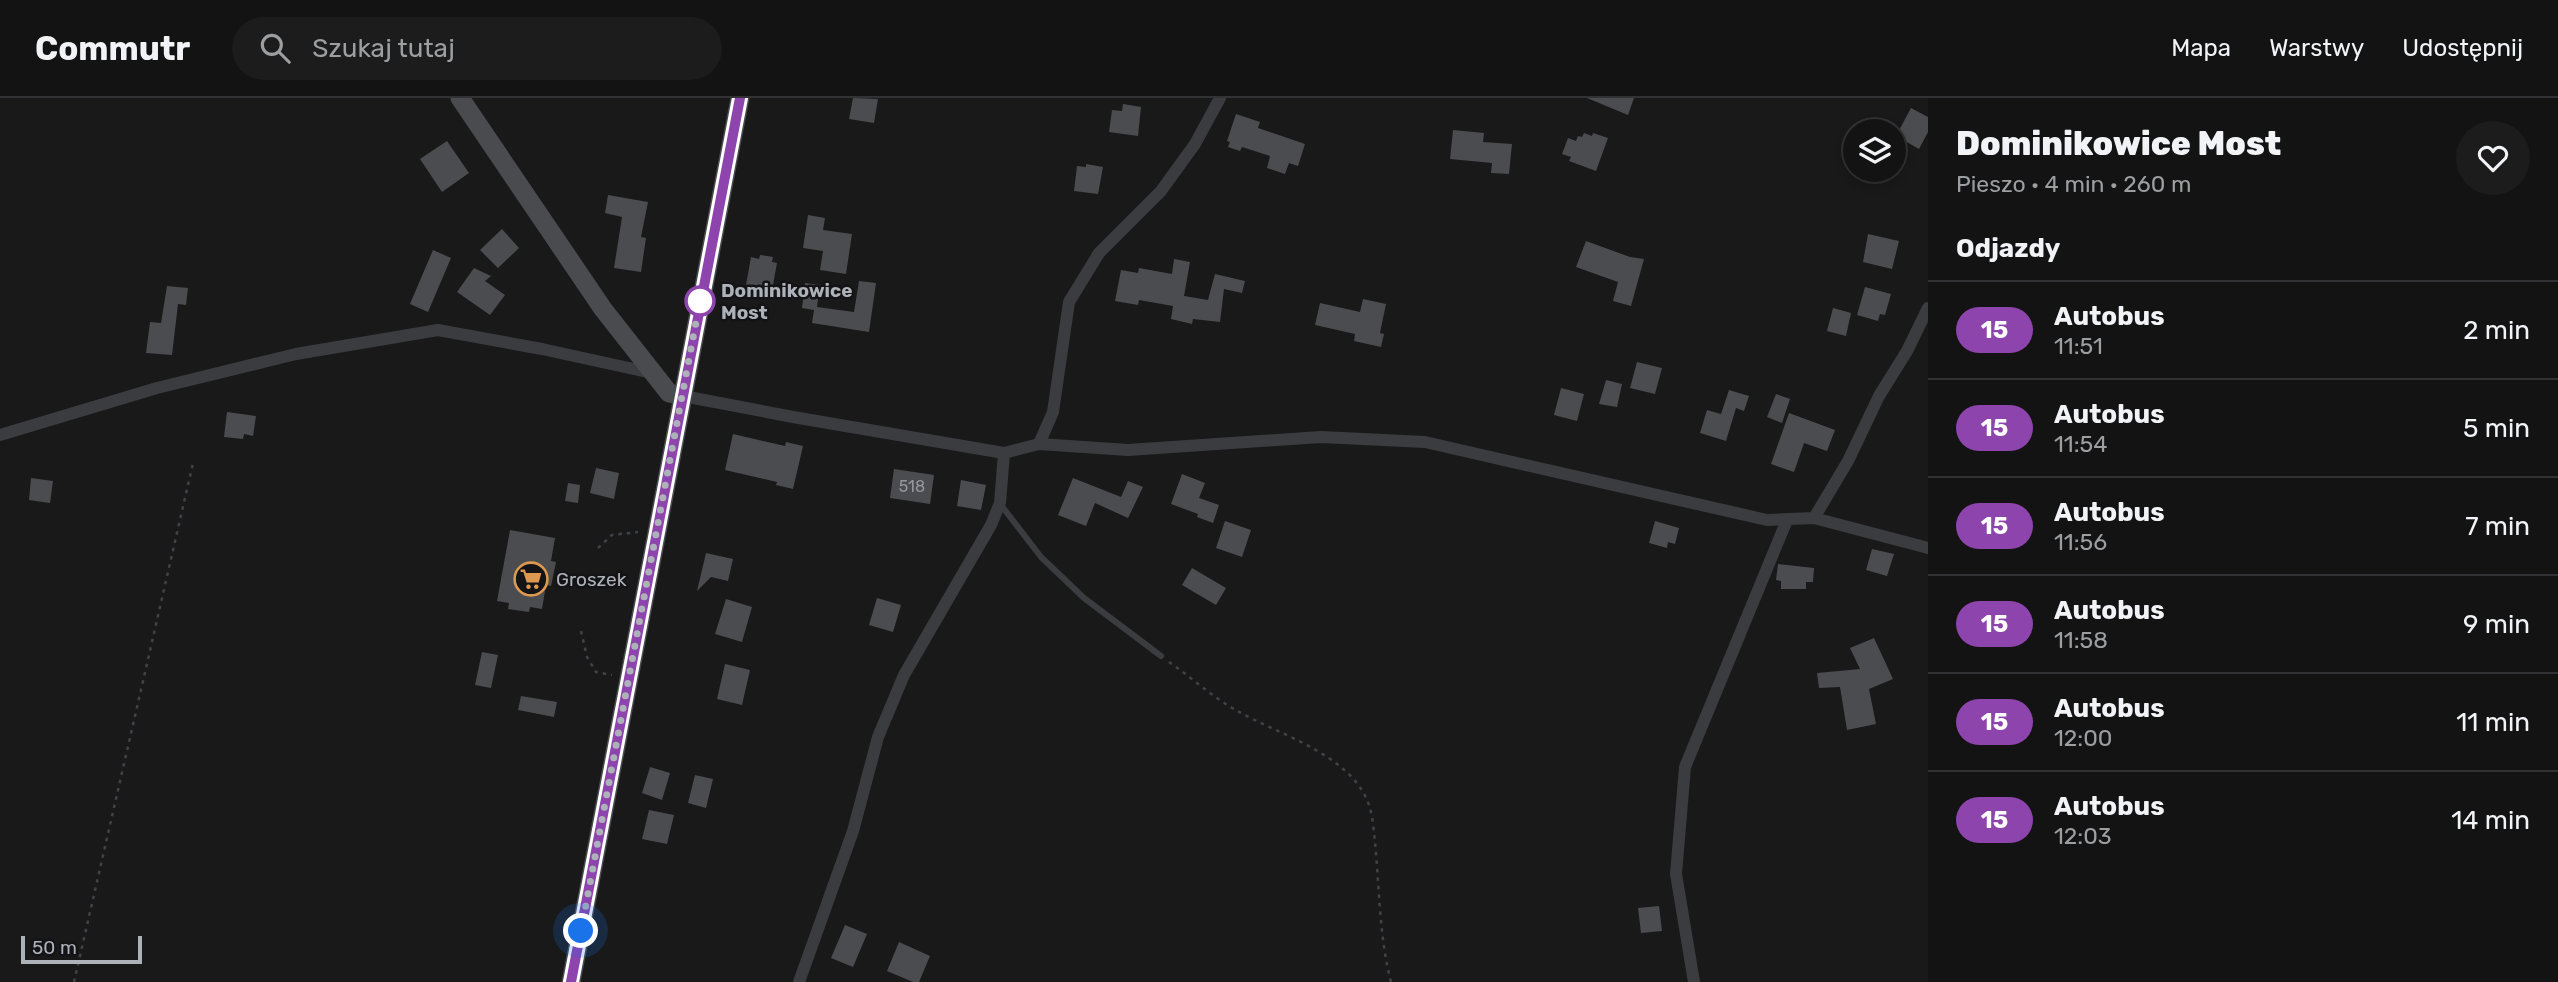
<!DOCTYPE html>
<html lang="pl">
<head>
<meta charset="utf-8">
<style>
  body { margin:0; font-family:Rubik,sans-serif; background:#1c1c1d; color:#f1f3f6; height:100vh; display:flex; flex-direction:column; font-size:26px; white-space:nowrap }
  * { box-sizing:border-box; margin:0 }
  p { font-size:23px; color:#9d9ea0 }
  .icon { flex:none; width:38px; height:38px; fill:none; stroke:currentColor; stroke-width:2; stroke-linecap:round; stroke-linejoin:round }
  .map { position:relative; flex:1; overflow:hidden }
  .sheet { display:flex; flex-direction:column; background:#131314; width:630px }
  .sheet>* { flex:none }
  .badge { padding:0 14px; border-radius:23px; font-size:24px; line-height:46px }
  .buttons { position:absolute; left:1843px; top:21px; display:grid; gap:14px }
  .buttons a { display:grid; place-items:center; width:63px; height:63px; border-radius:50%; background:#131314; box-shadow:0 4px 10px #0003,0 0 0 2px #323234; font-size:35px }
  .scale { position:absolute; left:21px; bottom:18px; width:121px; box-sizing:border-box; padding-left:7px; border:4px solid #adb2b9; border-top:0; font-size:19px; line-height:24px; white-space:nowrap; color:#adb2b9; -webkit-text-stroke:5px #141416; paint-order:stroke }
  .you { position:absolute; width:35px; height:35px; margin:-18px; border:5px solid #fff; border-radius:50%; background:#1a73e8; box-shadow:0 0 0 10px #1a73e833 }
  .map>.badge { position:absolute; translate:-50% -50%; box-shadow:0 0 0 4px #fff }
  h2 { padding:0 28px; font-size:26px; line-height:63px }
  .round { display:grid; place-items:center; flex:none; width:74px; height:74px; border-radius:37px; background:#1c1c1d }
  .head { display:flex; align-items:center; justify-content:space-between; height:119px; padding:0 28px }
  h1 { font-size:33px; font-weight:800; line-height:52px }
  ul { padding:0; list-style:none }
  li { display:flex; align-items:center; gap:21px; height:98px; padding:0 28px; border-top:2px solid #323234 }
  li div { flex:1 }
  li b { display:block; font-size:26px }
  li em { font-style:normal }
  li .badge { min-width:77px; font-weight:700; text-align:center }
  header { display:flex; align-items:center; gap:42px; box-sizing:border-box; height:98px; padding:0 35px; background:#131314; border-bottom:2px solid #323234 }
  header strong { font-size:33px }
  nav { display:flex; gap:38px; margin-inline-start:auto; font-size:24px }
  .search { width:490px; height:63px; background:#1c1c1d; display:flex; align-items:center; gap:18px; box-sizing:border-box; padding:0 24px; border-radius:38px; color:#9d9ea0; font-size:26px }
  main { display:flex; flex:1; min-height:0 }
  .map>svg:first-child { display:block }
  .building { fill:#4b4c4f }
  .lines { fill:none; stroke-linecap:round; stroke-linejoin:round }
  .path { stroke:#404346; stroke-width:2.5; stroke-dasharray:3.5 5; stroke-linecap:butt }
  .lane { stroke:#3a3c3f; stroke-width:6 }
  .street { stroke:#3a3c3f; stroke-width:12 }
  .secondary { stroke:#494b4f; stroke-width:19 }
  .line-casing { stroke:#fff; stroke-width:16 }
  .line { stroke:#8e44ad; stroke-width:10 }
  .walk { stroke:#adb2b9; stroke-width:7; stroke-dasharray:0 12.6 }
  .stop-dot { fill:#fff; stroke:#8e44ad; stroke-width:3.5 }
  .labels { text-anchor:middle; stroke-width:5; stroke-linejoin:round; paint-order:stroke }
  .number-label { font-size:16px; fill:#94989e }
  .stop-label { font-size:19px; font-weight:bold; fill:#adb2b9; stroke:#141416; text-anchor:start }
  .poi-label { font-size:19px; fill:#adb2b9; stroke:#141416; text-anchor:start }
</style>
</head>
<body>
<header>
<strong>Commutr</strong>
<div class="search"><svg class="icon" aria-label="search" viewBox="0 0 24 24"><circle cx="10" cy="10" r="6"/><path d="M15 15l6 6"/></svg>Szukaj tutaj</div>
<nav><a>Mapa</a><a>Warstwy</a><a>Udostępnij</a></nav>
</header>
<main>
<div class="map">
<svg width="1928" height="884" viewBox="0 0 1928 884">
  <rect width="100%" height="100%" fill="#19191a"/>
  <path class="building" d="M853,0L878,1L874,25L849,21Z
    M1587,0H1634L1628,17Z
    M1123,6L1141,9L1138,38L1109,34L1112,12L1122,13Z
    M1911,10L1928,19V34L1919,51L1896,38Z
    M1236,16L1260,24L1258,30L1305,46L1298,68L1289,65L1285,76L1267,70L1270,58L1242,49L1240,53L1228,49L1230,44L1227,43Z
    M1453,32L1484,35L1483,44L1512,46L1509,76L1491,75L1492,65L1450,61Z
    M1584,35L1592,38L1593,35L1608,40L1596,73L1569,63L1571,59L1562,56L1568,40L1576,43L1578,38L1582,39Z
    M447,43L469,75L442,94L420,61Z
    M1086,66L1103,69L1098,96L1074,93L1077,68L1086,69Z
    M608,97L648,104L641,139L646,140L641,174L614,170L622,119L605,115Z
    M808,117L825,120L823,132L852,136L846,176L820,172L823,153L803,150Z
    M502,131L519,150L498,170L480,152Z
    M1868,136L1899,143L1892,171L1863,164Z
    M1586,143L1630,159L1644,161L1631,208L1613,203L1618,184L1576,169Z
    M433,152L451,160L428,214L410,206Z
    M760,157L773,159L772,164L777,165L772,192L746,187L751,159L759,161Z
    M1174,161L1190,164L1184,198L1208,202L1215,176L1245,183L1242,195L1224,191L1220,224L1193,221L1192,226L1171,221L1173,208L1139,202L1138,207L1115,203L1121,172L1138,175L1139,170L1172,176Z
    M474,170L491,178L485,183L505,197L490,217L457,194Z
    M859,183L876,185L869,234L812,225L814,212L802,210L805,185L820,187L817,209L854,214Z
    M167,188L188,190L186,207L178,206L172,257L146,255L150,224L161,225Z
    M1865,189L1891,196L1885,217L1880,216L1878,223L1857,217Z
    M1363,201L1386,206L1380,235L1384,236L1381,249L1354,243L1355,236L1315,227L1320,205L1360,214Z
    M1833,210L1851,215L1846,238L1827,233Z
    M1637,264L1662,270L1655,296L1630,290Z
    M1606,282L1622,286L1617,309L1599,306Z
    M1561,290L1584,296L1577,323L1554,317Z
    M1729,292L1749,298L1744,313L1736,310L1726,343L1700,335L1707,312L1721,316Z
    M1776,296L1790,301L1782,325L1767,319Z
    M227,314L256,318L253,338L244,336L243,341L224,339Z
    M1789,315L1835,332L1827,353L1804,345L1794,374L1771,366Z
    M733,336L785,348L786,344L803,348L793,391L776,387L777,384L725,372Z
    M596,370L619,375L614,401L590,395Z
    M894,371L934,377L930,406L890,400Z
    M1182,376L1205,385L1199,400L1219,407L1213,425L1197,419L1198,416L1171,406Z
    M31,380L53,383L50,405L29,402Z
    M1073,380L1121,399L1128,383L1143,389L1128,420L1095,405L1086,428L1058,417Z
    M961,382L986,387L981,412L957,408Z
    M568,385L580,387L578,405L565,403Z
    M1225,423L1251,432L1242,459L1216,450Z
    M1655,423L1679,430L1675,446L1668,444L1667,450L1649,445Z
    M510,432L555,440L551,463L556,464L551,488L546,487L542,511L530,509L529,514L508,511L509,505L497,503Z
    M1872,451L1894,456L1887,478L1866,472Z
    M706,455L733,461L728,483L711,479L697,493Z
    M1778,466L1814,470L1813,484H1806V491H1781V483L1776,482Z
    M1192,470L1226,490L1216,507L1182,487Z
    M877,500L901,507L893,534L869,527Z
    M726,501L752,509L742,544L715,536Z
    M1874,540L1893,581L1869,591L1876,626L1847,632L1840,589L1819,590L1817,575L1860,571L1850,550Z
    M482,554L498,557L491,590L475,587Z
    M725,566L750,572L742,607L717,601Z
    M521,598L557,604L554,619L518,612Z
    M650,669L670,675L662,702L642,695Z
    M695,677L713,681L706,710L688,705Z
    M649,712L674,717L667,746L642,741Z
    M1659,808L1662,833L1641,835L1638,810Z
    M845,827L867,836L853,869L831,860Z
    M899,844L930,858L919,884H913L887,873Z"/>
  <g class="lines">
    <path class="path" d="M598,450L612,437L638,434
      M581,533L587,559L596,574L612,577
      M1169,564C1191,579 1211,598 1234,611C1281,639 1362,658 1372,719C1380,774 1377,830 1391,884
      M74,884L193,365"/>
    <path class="lane" d="M1001,407L1041,459L1084,500L1161,558"/>
    <path class="street" d="M683,298L793,319L1004,355L1039,346L1128,352L1321,339L1425,344L1767,422L1814,420L1928,450
      M0,337L157,290L296,256L438,232L542,251L652,275
      M1039,346L1053,314L1069,204L1099,155L1161,93L1195,46L1220,0
      M1814,420L1848,363L1879,298L1907,253L1928,210
      M799,884L853,733L878,639L904,577L991,427L1000,405L1004,355
      M1694,884L1676,776L1685,669L1787,422"/>
    <path class="secondary" d="M460,0L603,211L669,295L683,298
      M571,884L740,0"/>
  </g>
  <g class="lines">
    <defs>
      <path id="line" d="M571,884L740,0"/>
    </defs>
    <use href="#line" class="line-casing"/>
    <use href="#line" class="line"/>
    <path class="walk" d="M581,833L700,203"/>
  </g>
  <defs>
    <symbol id="supermarket-ring" viewBox="-11 -11 22 22"><circle r="9.5" fill="#141416" stroke="#dc994f" stroke-width="1.5"/><path d="M-6-5.5h2.5l.6 2H6L4.5 2H-2.5L-4.4-4H-6ZM-1.5 3.2a1.3 1.3 0 1 0 .1 0ZM3 3.2a1.3 1.3 0 1 0 .1 0Z" fill="#dc994f"/></symbol>
  </defs>
  <g fill-rule="evenodd">
    <use href="#supermarket-ring" x="512" y="462" width="38" height="38"/>
  </g>
  <circle class="stop-dot" cx="700" cy="203" r="14"/>
  <g class="labels">
    <g class="number-label">
      <text x="912" y="394">518</text>
    </g>
    <g class="stop-label">
      <text x="721" y="199">Dominikowice<tspan x="721" dy="22">Most</tspan></text>
    </g>
    <g class="poi-label">
      <text x="556" y="488">Groszek</text>
    </g>
  </g>
</svg>
<div class="buttons">
<a><svg class="icon" aria-label="layers" viewBox="0 0 24 24"><path d="M12 4l9 5-9 5-9-5zM3 14l9 5 9-5"/></svg></a>
</div>
<div class="scale">50 m</div>
<div class="you" style="left:581px;top:833px"></div>
</div>
<section class="sheet">
<div class="head"><div><h1>Dominikowice Most</h1><p>Pieszo · 4 min · 260 m</p></div><a class="round"><svg class="icon" aria-label="heart" viewBox="0 0 24 24"><path d="M12 20l-8-8c-3-5 5-10 8-4 3-6 11-1 8 4z"/></svg></a></div>
<h2>Odjazdy</h2>
<ul>
<li><span class="badge" style="background:#8e44ad;color:#fff">15</span><div><b>Autobus</b><p>11:51</p></div><em>2 min</em></li>
<li><span class="badge" style="background:#8e44ad;color:#fff">15</span><div><b>Autobus</b><p>11:54</p></div><em>5 min</em></li>
<li><span class="badge" style="background:#8e44ad;color:#fff">15</span><div><b>Autobus</b><p>11:56</p></div><em>7 min</em></li>
<li><span class="badge" style="background:#8e44ad;color:#fff">15</span><div><b>Autobus</b><p>11:58</p></div><em>9 min</em></li>
<li><span class="badge" style="background:#8e44ad;color:#fff">15</span><div><b>Autobus</b><p>12:00</p></div><em>11 min</em></li>
<li><span class="badge" style="background:#8e44ad;color:#fff">15</span><div><b>Autobus</b><p>12:03</p></div><em>14 min</em></li>
</ul>
</section>
</main>
</body>
</html>
